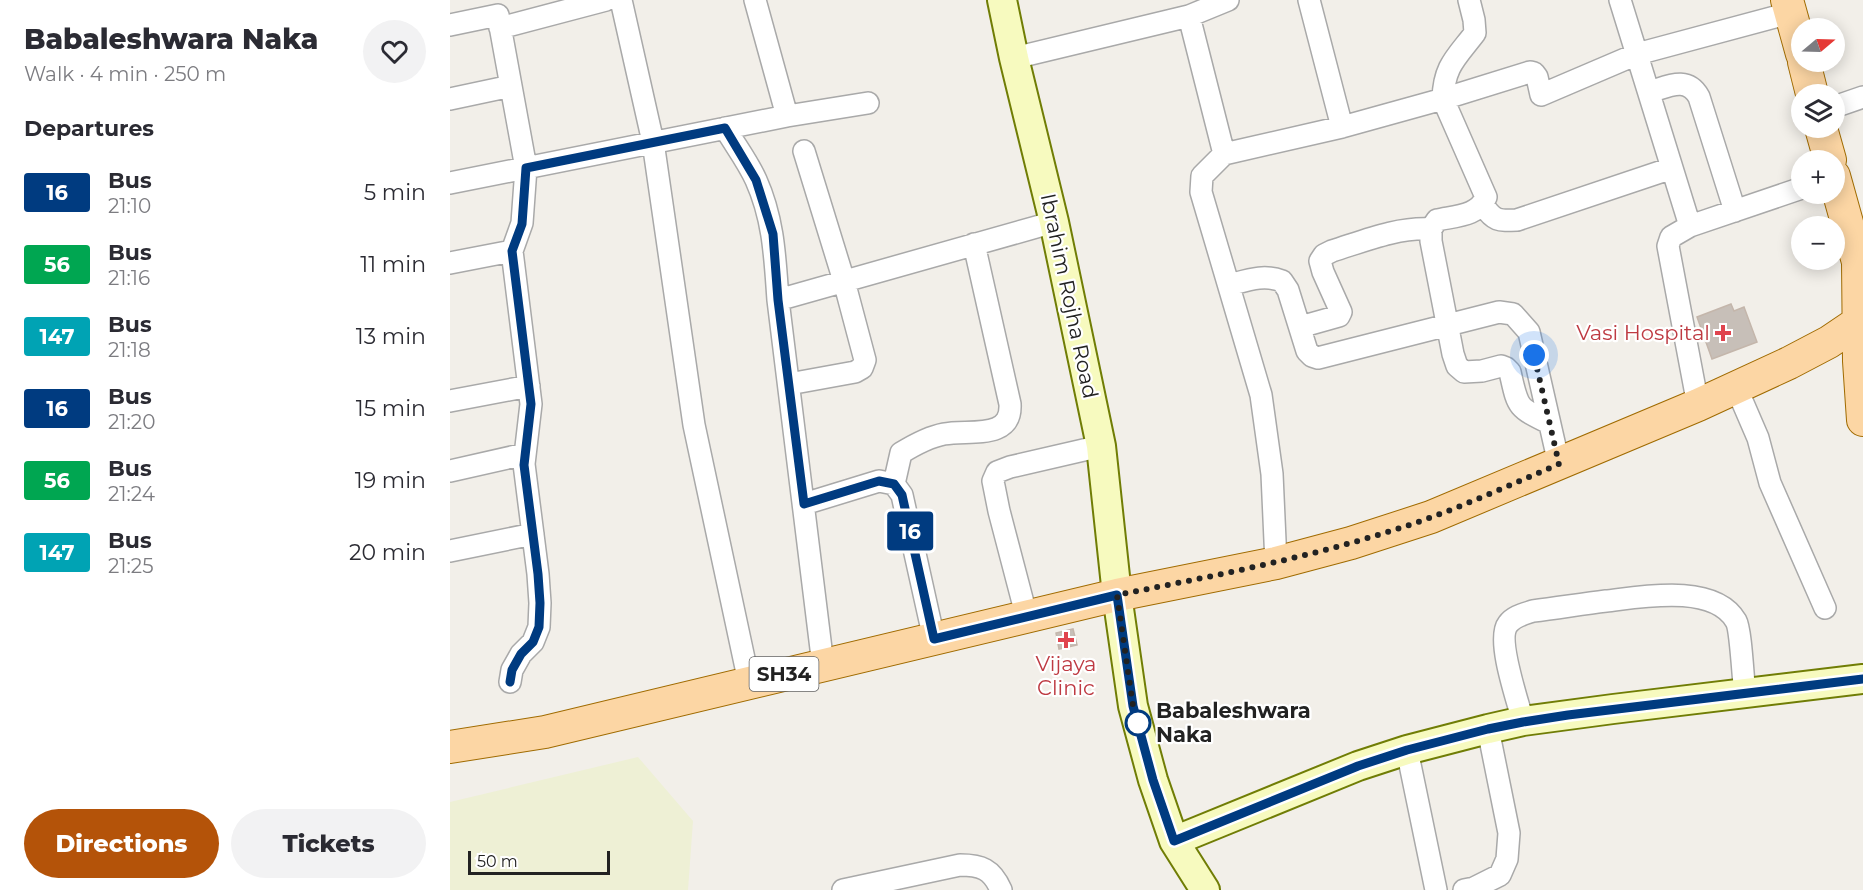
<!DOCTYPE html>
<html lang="en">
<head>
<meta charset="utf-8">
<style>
  body { margin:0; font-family:Montserrat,sans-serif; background:#f2f2f3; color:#2b2b33; height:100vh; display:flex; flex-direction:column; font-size:22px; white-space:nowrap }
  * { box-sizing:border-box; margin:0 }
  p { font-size:20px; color:#7c7c81 }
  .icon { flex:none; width:33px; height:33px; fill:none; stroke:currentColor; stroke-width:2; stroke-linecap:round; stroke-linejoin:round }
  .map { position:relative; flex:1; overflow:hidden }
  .panel { display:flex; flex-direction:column; background:#fff; width:450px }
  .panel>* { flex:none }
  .badge { padding:0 12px; border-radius:4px; font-size:21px; line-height:39px }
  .needle { width:39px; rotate:71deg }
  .buttons { position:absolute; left:1341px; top:18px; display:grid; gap:12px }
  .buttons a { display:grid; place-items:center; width:54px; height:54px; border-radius:50%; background:#fff; box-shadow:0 3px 15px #0003; font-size:30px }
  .scale { position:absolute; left:18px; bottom:15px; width:142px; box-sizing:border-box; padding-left:6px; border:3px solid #222; border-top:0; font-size:16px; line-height:21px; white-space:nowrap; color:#222; -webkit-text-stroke:4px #fff; paint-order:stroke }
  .you { position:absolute; width:30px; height:30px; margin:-15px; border:4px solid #fff; border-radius:50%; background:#1a73e8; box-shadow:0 0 0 9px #1a73e833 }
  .map>.badge { position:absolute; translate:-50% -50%; box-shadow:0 0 0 3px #fff }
  h2 { padding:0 24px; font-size:22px; line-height:54px }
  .round { display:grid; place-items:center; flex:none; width:63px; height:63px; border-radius:32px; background:#f2f2f3 }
  .head { display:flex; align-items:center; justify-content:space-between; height:102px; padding:0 24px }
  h1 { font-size:28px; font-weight:800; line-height:45px }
  .primary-button { display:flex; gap:12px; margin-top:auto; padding:12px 24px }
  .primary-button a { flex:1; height:69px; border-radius:36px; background:#b45309; color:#fff; font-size:24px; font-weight:800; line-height:69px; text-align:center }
  .primary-button a+a { background:#f2f2f3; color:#2b2b33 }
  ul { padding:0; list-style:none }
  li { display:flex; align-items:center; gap:18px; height:72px; padding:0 24px }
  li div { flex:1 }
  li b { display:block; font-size:22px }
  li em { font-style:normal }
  li .badge { min-width:66px; font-weight:700; text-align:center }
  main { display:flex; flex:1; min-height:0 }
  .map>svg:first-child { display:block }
  .farmland { fill:#eef0d5 }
  .building { fill:#c7bfb8; stroke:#c4b6ab; stroke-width:1.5 }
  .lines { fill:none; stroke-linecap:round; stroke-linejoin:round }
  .street-casing { stroke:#a9a9a9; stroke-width:24 }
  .secondary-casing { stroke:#707d05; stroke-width:32 }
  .primary-casing { stroke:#a06b00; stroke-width:34 }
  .street { stroke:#fff; stroke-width:21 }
  .secondary { stroke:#f7fabf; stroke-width:28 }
  .primary { stroke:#fcd6a4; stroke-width:32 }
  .line-casing { stroke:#fff; stroke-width:14 }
  .line { stroke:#003b80; stroke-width:9 }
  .walk { stroke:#222; stroke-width:6; stroke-dasharray:0 10.8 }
  .health-dot { fill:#e0444e; stroke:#fff; stroke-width:2 }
  .stop-dot { fill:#fff; stroke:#003b80; stroke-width:3 }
  .labels { text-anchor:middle; stroke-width:4.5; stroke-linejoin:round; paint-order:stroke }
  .shield { fill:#fff; stroke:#646464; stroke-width:1.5 }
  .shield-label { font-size:20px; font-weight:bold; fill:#222 }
  .street-label { font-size:21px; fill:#222; stroke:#fff }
  .health-label { font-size:21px; fill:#be3a42; stroke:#fff; text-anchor:end }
  .stop-label { font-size:21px; font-weight:bold; fill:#222; stroke:#fff; text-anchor:start }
</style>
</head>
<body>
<main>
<section class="panel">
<div class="head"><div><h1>Babaleshwara Naka</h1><p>Walk · 4 min · 250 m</p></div><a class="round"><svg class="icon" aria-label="heart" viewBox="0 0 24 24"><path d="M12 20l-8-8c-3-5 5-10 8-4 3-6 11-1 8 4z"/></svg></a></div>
<h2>Departures</h2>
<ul>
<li><span class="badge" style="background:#003b80;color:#fff">16</span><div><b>Bus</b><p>21:10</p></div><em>5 min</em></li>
<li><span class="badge" style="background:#00a651;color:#fff">56</span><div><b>Bus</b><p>21:16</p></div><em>11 min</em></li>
<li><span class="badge" style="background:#00a3b4;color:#fff">147</span><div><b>Bus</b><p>21:18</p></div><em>13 min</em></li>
<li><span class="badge" style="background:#003b80;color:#fff">16</span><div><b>Bus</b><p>21:20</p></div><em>15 min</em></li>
<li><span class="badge" style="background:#00a651;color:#fff">56</span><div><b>Bus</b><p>21:24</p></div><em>19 min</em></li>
<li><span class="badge" style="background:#00a3b4;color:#fff">147</span><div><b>Bus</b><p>21:25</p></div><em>20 min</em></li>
</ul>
<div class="primary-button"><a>Directions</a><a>Tickets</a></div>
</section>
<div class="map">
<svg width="1413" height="890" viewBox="0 0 1413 890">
  <rect width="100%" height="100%" fill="#f2efe9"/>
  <path class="farmland" d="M188,757L243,821L238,890H0V802Z"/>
  <path class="building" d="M1281,304L1284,311L1294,307L1307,342L1262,359L1247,317Z
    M623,629L627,645L609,649L606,633Z"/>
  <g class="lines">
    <defs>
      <path id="street" d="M171,0L203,142L244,425L299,682
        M305,0L337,116
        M859,0L892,127
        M1170,0L1240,226
        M739,16L774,154L892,127L993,99C994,66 1006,58 1025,33L1024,20L1019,0
        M0,25L48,15L76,168L72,223L62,251L0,263
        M50,28L156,0
        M564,58L739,16L778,0
        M1199,92C1217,87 1237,75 1249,97L1285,211
        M0,99L61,86
        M1384,107L1413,97
        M275,128C285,145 298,162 306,180C324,220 325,259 328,300
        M774,154L752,176L751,192L811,395L822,474L826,563
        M0,183L337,116L418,103
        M1033,205C1044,221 1048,221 1067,220L1222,168
        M779,285C798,280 814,274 832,281L838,290L857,351L862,356L868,358L1049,312L1063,314L1079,332L1109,464
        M850,327L889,316L891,312L873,272L870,261L874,255L882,251C914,241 947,227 981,229
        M339,384L405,372L412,368L415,360L394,281L354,151
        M1286,387L1308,438L1320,483L1375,608
        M0,401L79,386
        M1248,405L1218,246L1221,237L1240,226L1352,188
        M1099,423C1066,407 1068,407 1060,372L1056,368L1051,366L1032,371L1014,372L1007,366L1003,354L981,241V229L987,220C1005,216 1029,216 1036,197L993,99L1080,72L1084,73L1087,77L1091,95L1187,54L1340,13
        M0,471L75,454
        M444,484L451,453C464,445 478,437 494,434C518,429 562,441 560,404L524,244
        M354,504L429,481L444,484L452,495L484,639
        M0,551L83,534
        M577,618L549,511L543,481L547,472L560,467L651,446
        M373,665L328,300L604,222
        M60,682L62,670L71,654L83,642L89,627L90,603L88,574L74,464L81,404L62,251
        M1073,721C1068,702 1046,639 1058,624C1064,616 1074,614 1083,611C1107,608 1132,604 1156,601C1191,597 1264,583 1286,621C1291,630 1293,680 1295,694
        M957,750L986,890
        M393,890L510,865C531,865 542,869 551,890
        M1014,890L1024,888L1050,875L1057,859L1059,833L1038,729"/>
      <path id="secondary" d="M552,0L564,58L604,222L651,446L667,595L683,706L703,780L724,841L755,890
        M724,841L908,766L957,750L1038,729L1073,721L1163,709L1413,679"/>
      <path id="primary" d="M1337,0L1352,54
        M1354,62L1362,94
        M1371,128L1380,160
        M1384,176L1408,262L1413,271
        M1408,262L1409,361L1413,420
        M0,747L95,732L667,595L826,563L901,543L981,517L1248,405L1339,363L1379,342L1413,319"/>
    </defs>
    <use href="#street" class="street-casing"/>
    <use href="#secondary" class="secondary-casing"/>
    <use href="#primary" class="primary-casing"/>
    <use href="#street" class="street"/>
    <use href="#secondary" class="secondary"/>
    <use href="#primary" class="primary"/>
  </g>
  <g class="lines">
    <defs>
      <path id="line" d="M60,682L62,670L71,654L83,642L89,627L90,603L88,574L74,465L81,404L62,251L72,224L76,168L275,128L306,180L323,234L328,300L354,504L429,481L444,484L452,495L484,639L667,595L683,706L703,780L724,841L908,766L957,750L1038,729L1073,722L1118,715L1413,679"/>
    </defs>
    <use href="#line" class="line-casing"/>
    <use href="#line" class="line"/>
    <path class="walk" d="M688,723V724L683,706L667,595C773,574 880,554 982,517C1025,501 1067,482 1109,464L1084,355"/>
  </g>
  <g class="health-dot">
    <path d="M1270 324h6v6h6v6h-6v6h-6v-6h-6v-6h6z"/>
    <path d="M613 631h6v6h6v6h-6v6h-6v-6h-6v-6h6z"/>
  </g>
  <circle class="stop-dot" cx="688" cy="723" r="12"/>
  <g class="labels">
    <rect class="shield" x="299.5" y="657" width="69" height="34" rx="4.5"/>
    <g class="shield-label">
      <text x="334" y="681">SH34</text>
    </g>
    <g class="street-label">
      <text transform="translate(619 296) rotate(78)" y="7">Ibrahim Rojha Road</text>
    </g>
    <g class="health-label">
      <text x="1260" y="340">Vasi Hospital</text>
      <text x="616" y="671" text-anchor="middle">Vijaya<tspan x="616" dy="24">Clinic</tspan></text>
    </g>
    <g class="stop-label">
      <text x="706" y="718">Babaleshwara<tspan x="706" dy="24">Naka</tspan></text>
    </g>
  </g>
</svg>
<div class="buttons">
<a><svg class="needle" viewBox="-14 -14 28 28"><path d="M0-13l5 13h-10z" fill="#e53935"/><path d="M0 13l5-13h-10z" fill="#7c7c81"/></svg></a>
<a><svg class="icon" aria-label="layers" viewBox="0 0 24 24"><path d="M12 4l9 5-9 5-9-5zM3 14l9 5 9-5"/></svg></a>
<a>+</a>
<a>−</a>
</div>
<div class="scale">50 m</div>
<div class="you" style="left:1084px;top:355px"></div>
<b class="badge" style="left:460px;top:531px;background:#003b80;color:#fff">16</b>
</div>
</main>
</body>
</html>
